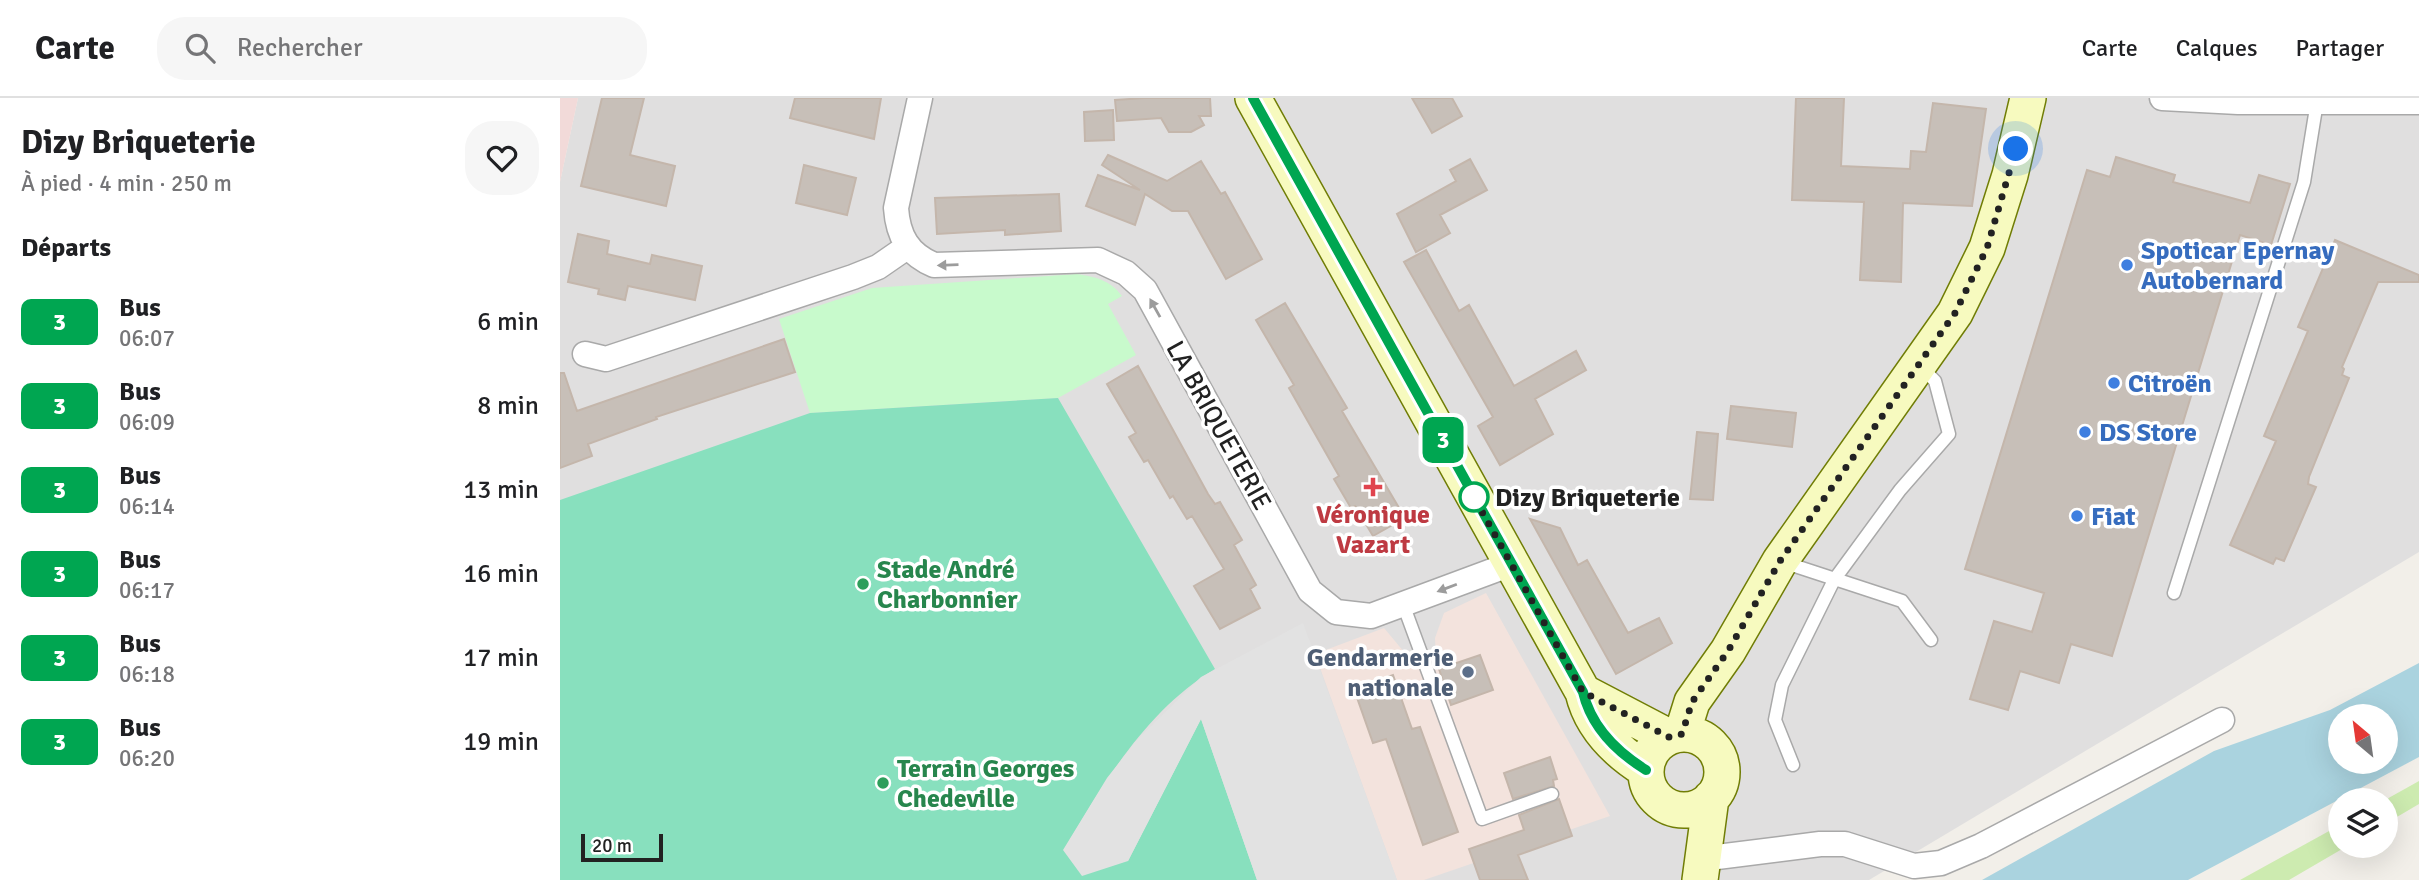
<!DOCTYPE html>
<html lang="fr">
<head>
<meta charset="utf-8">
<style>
  body { margin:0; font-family:Signika,sans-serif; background:#f6f6f6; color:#202124; height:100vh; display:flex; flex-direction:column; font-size:26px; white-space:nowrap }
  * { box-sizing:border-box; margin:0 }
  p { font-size:23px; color:#757577 }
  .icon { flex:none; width:38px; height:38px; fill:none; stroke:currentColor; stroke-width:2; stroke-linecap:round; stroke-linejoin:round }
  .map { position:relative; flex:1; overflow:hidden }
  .side { display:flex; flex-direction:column; background:#fff; width:560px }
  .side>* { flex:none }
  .badge { padding:0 14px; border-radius:10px; font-size:24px; line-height:46px }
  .needle { width:46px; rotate:331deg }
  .buttons { position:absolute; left:1768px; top:606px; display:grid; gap:14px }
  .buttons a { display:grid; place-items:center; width:70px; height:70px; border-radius:50%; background:#fff; box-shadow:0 7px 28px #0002; font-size:35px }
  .scale { position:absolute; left:21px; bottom:18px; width:82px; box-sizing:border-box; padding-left:7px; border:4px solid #222; border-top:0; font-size:19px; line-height:24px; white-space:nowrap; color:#222; -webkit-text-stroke:5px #fff; paint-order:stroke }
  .you { position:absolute; width:35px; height:35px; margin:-18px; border:5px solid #fff; border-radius:50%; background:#1a73e8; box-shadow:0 0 0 10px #1a73e833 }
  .map>.badge { position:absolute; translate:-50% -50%; box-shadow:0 0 0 4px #fff }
  h2 { padding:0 21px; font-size:26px; line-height:63px }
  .round { display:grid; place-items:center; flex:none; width:74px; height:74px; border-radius:28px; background:#f6f6f6 }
  .overview { display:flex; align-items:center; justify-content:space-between; height:119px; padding:0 21px }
  h1 { font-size:33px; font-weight:800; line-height:52px }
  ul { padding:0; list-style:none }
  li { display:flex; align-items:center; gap:21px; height:84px; padding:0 21px }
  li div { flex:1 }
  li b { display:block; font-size:26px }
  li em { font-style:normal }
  li .badge { min-width:77px; font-weight:700; text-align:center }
  header { display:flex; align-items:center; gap:42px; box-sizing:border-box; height:98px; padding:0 35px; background:#fff; border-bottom:2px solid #e0e0e0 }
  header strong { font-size:33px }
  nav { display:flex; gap:38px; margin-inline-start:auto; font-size:24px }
  .search { width:490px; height:63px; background:#f6f6f6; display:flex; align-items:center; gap:18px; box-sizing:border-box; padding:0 24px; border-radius:28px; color:#757577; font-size:26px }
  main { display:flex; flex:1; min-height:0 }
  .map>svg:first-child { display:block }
  .residential { fill:#e0dfdf }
  .commercial { fill:#f2dad9 }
  .military { fill:#f3e3dd }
  .grass { fill:#cdebb0 }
  .park { fill:#c8facc }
  .pitch { fill:#88e0be }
  .parking { fill:#e2e2e2 }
  .water { fill:#aad3df; fill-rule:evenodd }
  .building { fill:#c7bfb8; stroke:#c4b6ab; stroke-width:2 }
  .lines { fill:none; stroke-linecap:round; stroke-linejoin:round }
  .lane-casing { stroke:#a9a9a9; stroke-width:15 }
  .street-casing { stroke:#a9a9a9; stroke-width:27 }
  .secondary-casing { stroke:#707d05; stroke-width:38 }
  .lane { stroke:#fff; stroke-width:12 }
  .street { stroke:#fff; stroke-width:24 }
  .secondary { stroke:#f7fabf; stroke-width:35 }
  .oneway { fill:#9c9c9c }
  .line-casing { stroke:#fff; stroke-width:16 }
  .line { stroke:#00a651; stroke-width:10 }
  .walk { stroke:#222; stroke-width:7; stroke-dasharray:0 12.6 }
  .shop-dot { fill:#3f7fe0; stroke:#fff; stroke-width:2.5 }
  .health-dot { fill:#e0444e; stroke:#fff; stroke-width:2.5 }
  .stop-dot { fill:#fff; stroke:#00a651; stroke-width:3.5 }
  .leisure-dot { fill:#2e9e5b; stroke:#fff; stroke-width:2.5 }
  .service-dot { fill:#5c6f8a; stroke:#fff; stroke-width:2.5 }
  .labels { text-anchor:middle; stroke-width:7; stroke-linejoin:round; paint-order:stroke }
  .shop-label { font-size:26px; font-weight:bold; fill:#366cbe; stroke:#fff; text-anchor:start }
  .street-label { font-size:26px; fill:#222; stroke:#fff }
  .stop-label { font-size:26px; font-weight:bold; fill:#222; stroke:#fff; text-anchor:start }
  .health-label { font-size:26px; font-weight:bold; fill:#be3a42; stroke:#fff }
  .leisure-label { font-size:26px; font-weight:bold; fill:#27864d; stroke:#fff; text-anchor:start }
  .service-label { font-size:26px; font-weight:bold; fill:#4e5e75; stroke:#fff; text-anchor:end }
</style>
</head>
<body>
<header>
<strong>Carte</strong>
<div class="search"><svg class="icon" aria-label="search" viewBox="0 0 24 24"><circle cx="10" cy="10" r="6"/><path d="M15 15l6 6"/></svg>Rechercher</div>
<nav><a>Carte</a><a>Calques</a><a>Partager</a></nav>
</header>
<main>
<section class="side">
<div class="overview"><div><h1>Dizy Briqueterie</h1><p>À pied · 4 min · 250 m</p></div><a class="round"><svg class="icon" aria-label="heart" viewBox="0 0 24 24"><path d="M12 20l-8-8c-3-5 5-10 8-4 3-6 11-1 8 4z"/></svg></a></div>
<h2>Départs</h2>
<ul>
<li><span class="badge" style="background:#00a651;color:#fff">3</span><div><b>Bus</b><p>06:07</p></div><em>6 min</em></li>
<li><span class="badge" style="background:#00a651;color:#fff">3</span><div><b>Bus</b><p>06:09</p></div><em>8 min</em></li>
<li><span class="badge" style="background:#00a651;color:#fff">3</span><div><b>Bus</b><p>06:14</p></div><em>13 min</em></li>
<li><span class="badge" style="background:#00a651;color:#fff">3</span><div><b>Bus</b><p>06:17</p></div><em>16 min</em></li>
<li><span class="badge" style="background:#00a651;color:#fff">3</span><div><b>Bus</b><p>06:18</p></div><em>17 min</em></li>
<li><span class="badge" style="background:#00a651;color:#fff">3</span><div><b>Bus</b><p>06:20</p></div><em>19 min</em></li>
</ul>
</section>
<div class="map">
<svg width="1859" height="782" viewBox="0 0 1859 782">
  <rect width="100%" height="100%" fill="#f2efe9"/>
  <path class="residential" d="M18,0H1859V454L1309,782H0V84Z"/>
  <path class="commercial" d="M0,0H18L0,84Z"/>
  <path class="military" d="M926,495L1050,718L864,782H837L755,556L824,530L855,567L876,559L875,540L884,515Z"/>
  <path class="grass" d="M1859,683V706L1825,726V702Z
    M1780,727V747H1789L1729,782H1680Z"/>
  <path class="park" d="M517,176C536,179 550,182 562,198L548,206L576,257L498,300L250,315L219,221L312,190Z"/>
  <path class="pitch" d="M498,300L655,571C586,612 543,686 504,752L568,763L641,621L697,782H0V402L250,315Z"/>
  <path class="parking" d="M743,525L837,782H697L641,621L568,763L522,778L503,752L547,680L576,643L641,579Z"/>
  <path class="water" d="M1859,565V659L1628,782H1422L1654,653L1770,612ZM1780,618H1825V663H1780Z"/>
  <path class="building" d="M42,0H84L70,57L115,68L106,108L21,88Z
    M235,0H321L314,41L230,20Z
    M584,0H650L651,18H639L644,27L631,34H609L601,20L557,23L555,2Z
    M852,0H892L902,18L872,35Z
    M1236,0H1284L1281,68L1350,71L1351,53L1366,54L1373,5L1426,11L1412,108L1343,105L1341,184L1300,182L1304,104L1232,102Z
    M553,12L554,42L525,43L524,14Z
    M548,57L607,83L641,63L661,96L665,94L702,161L666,181L628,113H612L585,96L575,127L526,108L538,77L580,92L542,67Z
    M1556,59L1615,77L1613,84L1690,105L1699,77L1730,86L1711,147L1680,137L1552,558L1511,546L1499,585L1460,573L1448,612L1410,601L1434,523L1472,534L1484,495L1405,471L1527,72L1550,79Z
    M910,61L927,92L880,117L890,135L856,154L837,116L896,83L890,72Z
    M244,67L296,80L287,117L236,105Z
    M499,96L501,133L445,137V132L377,136L375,100Z
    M18,136L49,143L47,156L90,166L92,157L142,168L135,202L68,188L65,202L38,196L39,191L8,184Z
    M1775,142L1859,177V184H1818L1782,269L1784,271L1782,277L1789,280L1749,379L1748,386L1756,389L1724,463L1716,460L1713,466L1670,447L1716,343L1704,338L1748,233L1738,229Z
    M866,152L899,213L909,207L954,288L1016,253L1026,272L975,301L993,336L940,367L918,328L933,319L844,164Z
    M725,205L787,310L782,313L845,420L813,438L795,408L791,410L774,381L779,378L729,290L734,287L696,222Z
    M224,241L235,274L96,319L97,321L28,346L32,358L0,370V275H4L17,313Z
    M578,268L648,396L655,406L660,404L682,442L674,447L696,487L690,491L700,510L660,531L634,488L664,471L632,418L627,421L613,398L610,400L588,362L584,364L569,339L576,335L547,286Z
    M1171,308L1236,315L1232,349L1167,341Z
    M1137,334L1158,336L1153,402L1130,401Z
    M970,421L1000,430L1018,467L1027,462L1068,535L1099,520L1112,545L1056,576Z
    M920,557L933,592L891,607L879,571Z
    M833,577L852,631L860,629L898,734L863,747L826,641L813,645L794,591Z
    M990,659L997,681L993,682L994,688L953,701L944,675Z
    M999,701L1012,738L958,757L968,782H920L909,751L964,732L959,717Z"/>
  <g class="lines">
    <defs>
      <path id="lane" d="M1223,464L1342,503L1371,542
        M1614,495L1744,84L1757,4
        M843,506L922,721L992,696
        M1233,667L1215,622L1222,587L1274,482L1340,392L1389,336L1375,283L1361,269"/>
      <path id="street" d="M360,0L336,110C338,138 348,156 374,167L538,162L566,175L585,192L750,493L776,514L811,518L951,466
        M1602,0L1678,4H1859
        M25,256L46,261L293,179L318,169L347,149
        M1141,761L1260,746H1285L1354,768L1381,765L1421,748L1662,622"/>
      <path id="secondary" d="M693,0L1023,594C1031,628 1057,654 1086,672
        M1023,594L1109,639
        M1122,636L1132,604L1168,553L1220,463L1395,215L1427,150L1450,77L1468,0
        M1086 674a38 38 0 1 1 76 0a38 38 0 1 1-76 0Z
        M1140,782L1151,700"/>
    </defs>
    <use href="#lane" class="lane-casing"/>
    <use href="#street" class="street-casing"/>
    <use href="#secondary" class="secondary-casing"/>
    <use href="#lane" class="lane"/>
    <use href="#street" class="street"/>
    <use href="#secondary" class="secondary"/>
  </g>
  <defs><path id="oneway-solid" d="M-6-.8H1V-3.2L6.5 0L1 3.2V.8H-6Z" transform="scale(1.75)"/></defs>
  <g class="oneway">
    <use href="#oneway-solid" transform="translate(388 167) rotate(178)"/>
    <use href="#oneway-solid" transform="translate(595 210) rotate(-119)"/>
    <use href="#oneway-solid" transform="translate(887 490) rotate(159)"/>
  </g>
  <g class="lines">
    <defs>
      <path id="line" d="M693,0L1023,594C1031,628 1057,654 1086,672"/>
    </defs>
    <use href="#line" class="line-casing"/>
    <use href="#line" class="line"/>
    <path class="walk" d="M914,399L912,396L1023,594L1109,639L1122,636L1132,604L1168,553L1220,463L1395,215L1427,150L1456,51"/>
  </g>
  <g class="shop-dot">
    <circle cx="1567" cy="167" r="7"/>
    <circle cx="1554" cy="285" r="7"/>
    <circle cx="1525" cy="334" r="7"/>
    <circle cx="1517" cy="418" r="7"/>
  </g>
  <path class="health-dot" d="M809.5 378.5h7v7h7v7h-7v7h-7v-7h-7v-7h7z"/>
  <circle class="stop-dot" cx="914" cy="399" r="14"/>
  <g class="leisure-dot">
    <circle cx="303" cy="486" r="7"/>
    <circle cx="323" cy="685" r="7"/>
  </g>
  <circle class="service-dot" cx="908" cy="574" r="7"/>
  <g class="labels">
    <g class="shop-label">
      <text x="1581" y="161">Spoticar Epernay<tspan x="1581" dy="30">Autobernard</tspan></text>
      <text x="1568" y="294">Citroën</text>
      <text x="1539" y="343">DS Store</text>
      <text x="1531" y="427">Fiat</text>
    </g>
    <g class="street-label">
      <text transform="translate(659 327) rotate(61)" y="9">LA BRIQUETERIE</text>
    </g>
    <g class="stop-label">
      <text x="935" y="408">Dizy Briqueterie</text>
    </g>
    <g class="health-label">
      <text x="813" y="425">Véronique<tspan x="813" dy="30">Vazart</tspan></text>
    </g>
    <g class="leisure-label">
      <text x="317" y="480">Stade André<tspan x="317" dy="30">Charbonnier</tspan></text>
      <text x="337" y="679">Terrain Georges<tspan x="337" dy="30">Chedeville</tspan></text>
    </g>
    <g class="service-label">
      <text x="894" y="568">Gendarmerie<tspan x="894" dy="30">nationale</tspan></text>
    </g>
  </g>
</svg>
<div class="buttons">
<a><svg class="needle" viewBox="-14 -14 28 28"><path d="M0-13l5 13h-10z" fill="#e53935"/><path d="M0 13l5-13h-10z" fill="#757577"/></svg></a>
<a><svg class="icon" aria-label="layers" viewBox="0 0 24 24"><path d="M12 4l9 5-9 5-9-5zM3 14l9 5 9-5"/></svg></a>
</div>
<div class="scale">20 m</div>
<div class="you" style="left:1456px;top:51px"></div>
<b class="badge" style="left:883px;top:342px;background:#00a651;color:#fff">3</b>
</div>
</main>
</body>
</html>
